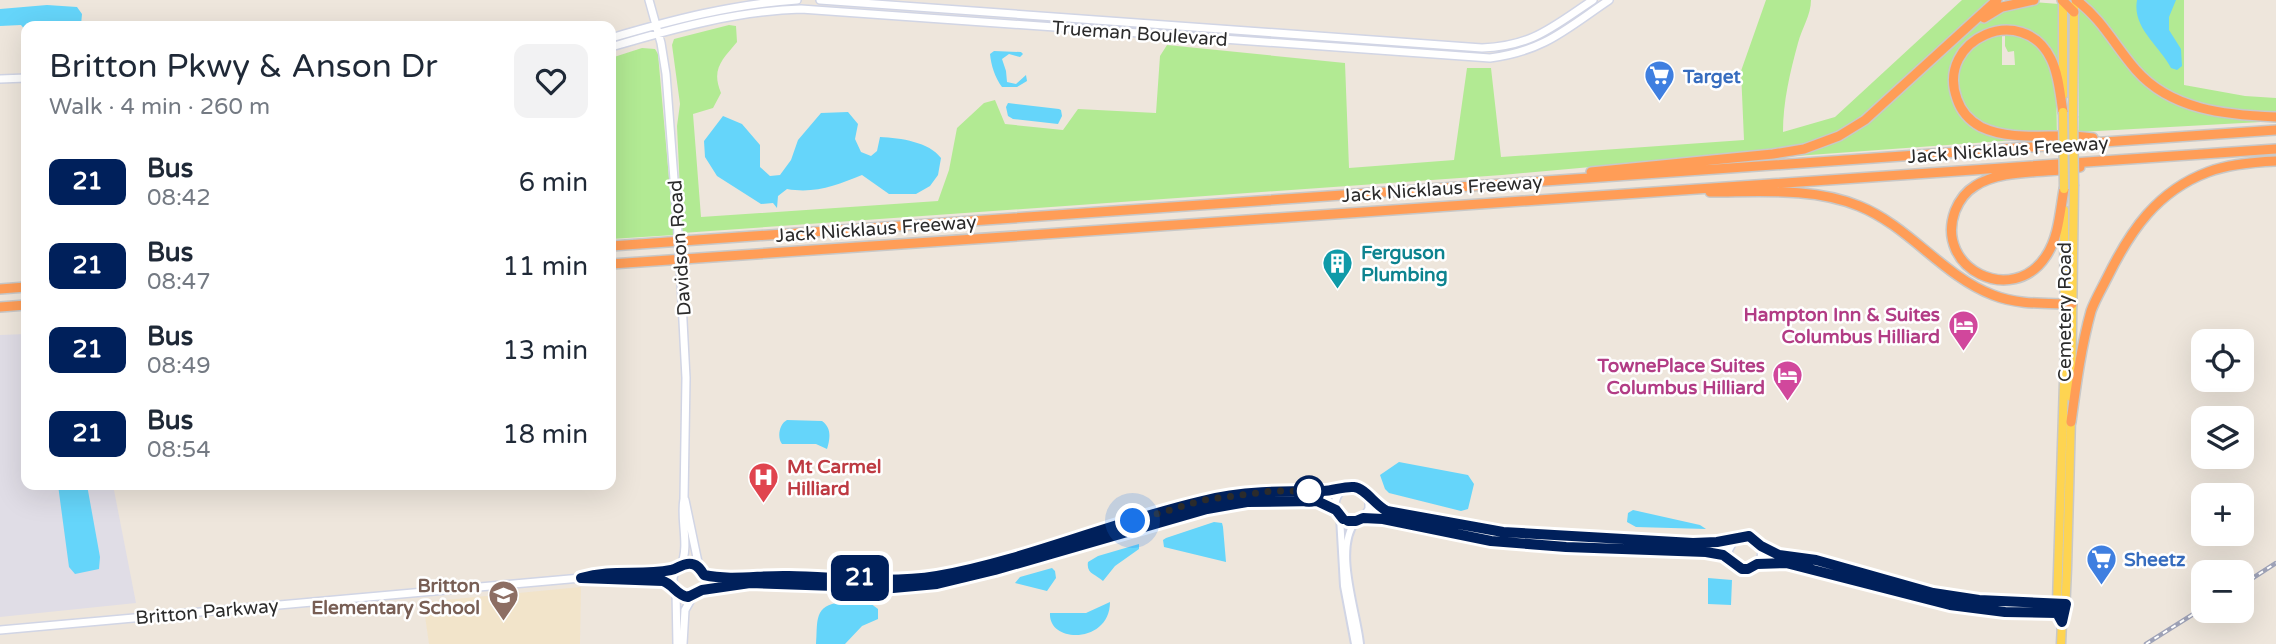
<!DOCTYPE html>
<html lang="en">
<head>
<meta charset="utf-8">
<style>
  body { margin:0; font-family:"Varela Round",sans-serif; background:#f2f2f3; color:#1f2937; height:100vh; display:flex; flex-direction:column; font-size:26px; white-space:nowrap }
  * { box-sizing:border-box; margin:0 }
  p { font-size:23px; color:#747a83 }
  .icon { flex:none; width:38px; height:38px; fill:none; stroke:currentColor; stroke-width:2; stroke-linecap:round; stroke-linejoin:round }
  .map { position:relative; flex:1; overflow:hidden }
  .sheet { position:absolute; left:21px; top:21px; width:595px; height:469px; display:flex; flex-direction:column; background:#fff; border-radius:14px; box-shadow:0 7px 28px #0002 }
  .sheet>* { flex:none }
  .badge { padding:0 14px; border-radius:10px; font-size:24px; line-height:46px }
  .buttons { position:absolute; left:2191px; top:329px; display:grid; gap:14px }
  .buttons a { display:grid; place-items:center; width:63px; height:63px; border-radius:14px; background:#fff; box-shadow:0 7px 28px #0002; font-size:35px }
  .you { position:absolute; width:35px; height:35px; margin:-18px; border:5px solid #fff; border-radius:50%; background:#1a73e8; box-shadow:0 0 0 10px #1a73e833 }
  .map>.badge { position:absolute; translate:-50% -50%; box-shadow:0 0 0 4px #fff }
  .round { display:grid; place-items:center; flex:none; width:74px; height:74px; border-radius:14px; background:#f2f2f3 }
  .head { display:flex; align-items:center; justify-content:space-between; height:119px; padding:0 28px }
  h1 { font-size:33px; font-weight:600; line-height:52px }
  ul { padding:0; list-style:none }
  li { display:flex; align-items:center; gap:21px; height:84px; padding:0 28px }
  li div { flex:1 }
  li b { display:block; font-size:26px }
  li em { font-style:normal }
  li .badge { min-width:77px; font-weight:700; text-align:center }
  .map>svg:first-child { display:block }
  .industrial { fill:#e0dde6 }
  .education { fill:#f2e4ca }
  .green { fill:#b2ea93 }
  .water { fill:#65d5fa }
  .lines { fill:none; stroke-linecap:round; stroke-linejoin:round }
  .tertiary-casing { stroke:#d1d5e5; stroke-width:10 }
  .secondary-casing { stroke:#d1d5e5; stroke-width:10 }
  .primary-casing { stroke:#c8c8c8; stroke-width:11 }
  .motorway-casing { stroke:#c8c8c8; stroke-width:12 }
  .tertiary { stroke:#fff; stroke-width:6 }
  .secondary { stroke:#fff; stroke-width:7 }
  .primary { stroke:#fed451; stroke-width:8 }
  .motorway { stroke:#ff9d57; stroke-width:9 }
  .rail-casing { stroke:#9ea2b7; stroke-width:4.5 }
  .rail { stroke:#fff; stroke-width:2; stroke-dasharray:5; stroke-linecap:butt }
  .secondary-bridge-casing { stroke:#d1d5e5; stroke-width:10; stroke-linecap:butt }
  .primary-bridge-casing { stroke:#c8c8c8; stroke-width:11; stroke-linecap:butt }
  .secondary-bridge { stroke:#fff; stroke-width:7 }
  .primary-bridge { stroke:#fed451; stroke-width:8 }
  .line-casing { stroke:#fff; stroke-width:16 }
  .line { stroke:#00205b; stroke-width:10 }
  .walk { stroke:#2b2b2b; stroke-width:7; stroke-dasharray:0 12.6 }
  .stop-dot { fill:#fff; stroke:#00205b; stroke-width:3.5 }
  .labels { text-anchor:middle; stroke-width:5; stroke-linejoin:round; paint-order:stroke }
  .street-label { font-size:19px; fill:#2b2b2b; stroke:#fff }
  .shop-label { font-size:19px; font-weight:bold; fill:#366cbe; stroke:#fff; text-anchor:start }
  .culture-label { font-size:19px; font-weight:bold; fill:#0d838f; stroke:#fff; text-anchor:start }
  .hotel-label { font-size:19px; font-weight:bold; fill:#b23c85; stroke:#fff; text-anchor:end }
  .health-label { font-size:19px; font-weight:bold; fill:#be3a42; stroke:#fff; text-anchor:start }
  .education-label { font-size:19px; font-weight:bold; fill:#785e54; stroke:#fff; text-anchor:end }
</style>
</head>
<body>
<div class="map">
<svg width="2276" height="644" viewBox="0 0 2276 644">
  <rect width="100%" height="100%" fill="#eee6dc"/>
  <path class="industrial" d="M26,334V485H113L136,603L0,617V335Z"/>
  <path class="education" d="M581,587L580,644H429L423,602Z"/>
  <path class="green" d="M1766,0H1811C1811,15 1802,28 1798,43C1790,72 1783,102 1783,132L1835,117L1962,0H1992L1858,119C1833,135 1810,144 1781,150L1502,175L682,233L677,126L680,104L672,45L674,39L729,25L736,26L737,42C722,60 711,69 721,93L713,108L693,114L701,217L938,201L949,170L957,128L984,103L995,100L1005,124L1063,130L1078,109L1156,113L1160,56L1167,45L1345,63L1349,168L1454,160L1467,68H1491L1501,157L1744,140L1741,71Z
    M2083,0H2184V85L2245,96L2276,98V114C2227,111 2171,107 2138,66C2119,44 2106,18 2083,0Z
    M2033,2L2059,4V70L2036,37L1991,29L1953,67L1962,114L2016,138V140L1796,156L1795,154L1843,136L1987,17L2003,9Z
    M2079,8L2088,14C2111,42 2132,81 2165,99C2194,115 2229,116 2261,119V122L2079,132Z
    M2005,34C2060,40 2056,90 2057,133C2032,132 2000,135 1978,122C1955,108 1951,70 1968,50C1977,40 1989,37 2002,35V65H2015L2014,51L2008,52L2005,46Z
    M642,48L655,49L658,54L674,235L611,239V58Z"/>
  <path class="water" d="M2137,0H2176L2169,17V30L2181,49L2182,66L2177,70L2171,68C2159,45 2132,28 2137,0Z
    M47,5L77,7L82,14L81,25L26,26V31L21,25L0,26V9Z
    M994,51L1021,52L1023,54L1020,57L1009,54L1002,59L1006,71L1007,82L1016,84L1026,75L1027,81L1017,87H1002C995,78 991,65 990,54Z
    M1008,103L1059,109L1061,110L1062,116L1058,124L1013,119L1008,116L1006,107Z
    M848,112L858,124L855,139L861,152L871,156L877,151L880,137C901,138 929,142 941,158L938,175L930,186L916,194H889L862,175C837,185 815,194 787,189L778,196L777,208L773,203L761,204L717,176L705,157L704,141L723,116L742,124L760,145V167L770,176L780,175L791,160L798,140L821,113Z
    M787,420L822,421C832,428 830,439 827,449L816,444H782C777,438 779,424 787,420Z
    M1399,462L1468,475L1474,484L1468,509L1461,511L1389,493L1385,489L1380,475Z
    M58,485H87L100,557L99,569L75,574L69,567Z
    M1633,510L1700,525L1706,529L1636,527L1627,522L1628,513Z
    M1214,522L1222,523L1223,527L1226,562L1164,547L1163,540L1166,538Z
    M1139,544V549L1115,566L1103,581C1096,574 1086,574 1088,562L1098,556Z
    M1052,568L1055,571L1056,578L1047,591L1015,583L1020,577Z
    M1708,578L1732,580L1731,605L1708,604Z
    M1110,602C1110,644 1048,644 1050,613H1086Z
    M836,603H870L878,609V619L862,626L845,644H816C818,625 813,607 836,603Z"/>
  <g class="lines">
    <defs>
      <path id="tertiary" d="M1340,517L1344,586L1355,644
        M1356,521C1333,548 1357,612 1360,644"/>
      <path id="secondary" d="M649,0L661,43L666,74L677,219
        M820,0L1482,48C1533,46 1552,27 1593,0
        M611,38C672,20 733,4 797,0
        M611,47C672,29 736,11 801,9L1490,58C1544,51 1566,29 1609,0
        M0,79L26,78
        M1343,489C1331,500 1333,514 1348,521L1363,518L1369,509V498
        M685,500L699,567
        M1363,518L1383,519L1491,541L1566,547L1706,552L1729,559
        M1761,546L1779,555L1813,559L1953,597L1979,600L2061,603
        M673 580a16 16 0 1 1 32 0a16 16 0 1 1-32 0Z
        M1757,564L1786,563L1950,605L2005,612L2062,613
        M681,566C690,544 680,521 684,499L686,378L681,283
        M704,575L722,577L782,576L892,580L936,576L990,563L1203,501L1245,493L1332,491L1353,486L1362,489L1375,504L1387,511L1503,532L1693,543L1717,542L1749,536L1761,546C1765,565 1748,576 1732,564L1728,551L1734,540
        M585,579L652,580L673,585
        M702,590C779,577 857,594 935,585C964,581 994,571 1022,563C1065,550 1107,538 1150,526C1201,512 1287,483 1336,510
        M676,591L677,644
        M0,630L581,578C612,569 644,575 676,570
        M683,644L685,610L693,596"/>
      <path id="primary" d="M2063,0V95
        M2073,116L2074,6
        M2071,397L2074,186
        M2062,622L2057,613V603L2065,351L2064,210
        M2061,644L2062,622L2065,613L2067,568L2071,417"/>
      <path id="motorway" d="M2062,0L2074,12
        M2076,0C2102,19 2115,46 2136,70C2171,110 2226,115 2276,117
        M1984,18L2002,7L2034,0
        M2063,112C2060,95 2059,75 2051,59C2023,1 1935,39 1957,99C1961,111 1970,121 1981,127C2015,143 2057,132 2093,138
        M1591,172L1773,154L1804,149L1839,136L1865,120L1997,0
        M2064,189C2060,211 2059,237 2046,256C2013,307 1934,269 1955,211C1959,201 1965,192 1975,186C2001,168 2049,174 2080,167
        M1710,192C1758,192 1814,187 1859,206C1909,226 1943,276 1993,295C2018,305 2045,303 2072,304
        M611,246L2276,130
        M611,264L2276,149
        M0,289L26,287
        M0,307L26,305
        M2071,422C2076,385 2081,347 2091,311C2095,300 2102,288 2107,278C2130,231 2157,191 2208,172C2229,164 2253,162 2276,161"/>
    </defs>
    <use href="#tertiary" class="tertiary-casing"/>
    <use href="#secondary" class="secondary-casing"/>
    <use href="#primary" class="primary-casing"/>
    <use href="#motorway" class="motorway-casing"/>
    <use href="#tertiary" class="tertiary"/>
    <use href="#secondary" class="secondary"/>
    <use href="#primary" class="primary"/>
    <use href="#motorway" class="motorway"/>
    <defs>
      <path id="rail" d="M2242,585L2276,563
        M2146,644L2203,608"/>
    </defs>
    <use href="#rail" class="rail-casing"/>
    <use href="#rail" class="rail"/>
    <defs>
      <path id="secondary-bridge" d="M677,219L681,283"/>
      <path id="primary-bridge" d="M2063,112L2064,189
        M2073,116L2074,186"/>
    </defs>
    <use href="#secondary-bridge" class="secondary-bridge-casing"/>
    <use href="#primary-bridge" class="primary-bridge-casing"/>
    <use href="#secondary-bridge" class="secondary-bridge"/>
    <use href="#primary-bridge" class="primary-bridge"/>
  </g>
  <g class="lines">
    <defs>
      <path id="line" d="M1343,519L1336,510L1317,501L1247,502L1207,509L995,570L937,584L893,588L750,583L702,590L688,597C676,595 674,585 663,581L581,578C613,569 640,576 671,570C678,569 683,562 692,564C698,565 701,570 704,575C731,581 761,575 789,576C837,577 888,584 937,576C1027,560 1112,522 1202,501C1241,491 1282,491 1323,491C1333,491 1344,486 1354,487C1365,488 1375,505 1387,511L1503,532L1693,543L1717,542L1749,536L1761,546L1779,555L1816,560L1933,593L1979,600L2066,604L2062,622L2057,613L2005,612L1950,605L1786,563L1757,564L1748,569H1742L1723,555L1706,552L1566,547L1491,541L1383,519L1363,518L1356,521H1348"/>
    </defs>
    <use href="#line" class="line-casing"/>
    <use href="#line" class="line"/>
    <path class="walk" d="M1133,521L1203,500L1272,491H1309"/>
  </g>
  <defs>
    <symbol id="supermarket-pin" viewBox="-11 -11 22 30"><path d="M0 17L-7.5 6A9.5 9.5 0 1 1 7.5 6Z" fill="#3f7fe0" stroke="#fff"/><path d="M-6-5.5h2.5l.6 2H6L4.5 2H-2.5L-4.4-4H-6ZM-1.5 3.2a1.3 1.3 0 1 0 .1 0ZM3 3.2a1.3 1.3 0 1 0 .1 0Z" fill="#fff"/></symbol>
    <symbol id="building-pin" viewBox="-11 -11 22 30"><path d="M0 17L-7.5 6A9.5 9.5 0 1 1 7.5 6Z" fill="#0f9aa8" stroke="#fff"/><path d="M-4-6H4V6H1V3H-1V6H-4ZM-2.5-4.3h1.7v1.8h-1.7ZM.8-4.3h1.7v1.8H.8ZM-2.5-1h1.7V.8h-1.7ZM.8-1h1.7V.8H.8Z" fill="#fff"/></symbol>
    <symbol id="hotel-pin" viewBox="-11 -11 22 30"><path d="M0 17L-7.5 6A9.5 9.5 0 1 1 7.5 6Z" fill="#d1479c" stroke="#fff"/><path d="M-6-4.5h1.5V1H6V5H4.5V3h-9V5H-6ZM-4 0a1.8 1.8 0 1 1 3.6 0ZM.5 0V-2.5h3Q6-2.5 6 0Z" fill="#fff"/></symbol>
    <symbol id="hospital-pin" viewBox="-11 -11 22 30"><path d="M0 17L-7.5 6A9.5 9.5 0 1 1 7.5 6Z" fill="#e0444e" stroke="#fff"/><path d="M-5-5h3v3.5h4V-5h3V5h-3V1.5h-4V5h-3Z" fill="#fff"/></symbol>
    <symbol id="school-pin" viewBox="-11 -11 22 30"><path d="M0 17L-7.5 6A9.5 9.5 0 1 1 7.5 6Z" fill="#8d6e63" stroke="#fff"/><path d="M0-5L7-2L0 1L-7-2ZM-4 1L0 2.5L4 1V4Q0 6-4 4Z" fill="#fff"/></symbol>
  </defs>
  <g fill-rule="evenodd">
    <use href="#supermarket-pin" x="1642" y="58" width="35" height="47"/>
    <use href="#building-pin" x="1320" y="246" width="35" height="47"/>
    <use href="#hotel-pin" x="1946" y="308" width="35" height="47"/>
    <use href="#hotel-pin" x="1770" y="358" width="35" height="47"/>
    <use href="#hospital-pin" x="746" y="460" width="35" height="47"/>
    <use href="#supermarket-pin" x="2084" y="542" width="35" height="47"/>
    <use href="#school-pin" x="486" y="578" width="35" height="47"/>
  </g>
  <circle class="stop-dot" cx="1309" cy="491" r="14"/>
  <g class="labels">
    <g class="street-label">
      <text transform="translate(1140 33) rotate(4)" y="7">Trueman Boulevard</text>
      <text transform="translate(2008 149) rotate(-4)" y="7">Jack Nicklaus Freeway</text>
      <text transform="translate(1442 188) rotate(-4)" y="7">Jack Nicklaus Freeway</text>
      <text transform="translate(876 228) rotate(-4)" y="7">Jack Nicklaus Freeway</text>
      <text transform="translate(679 248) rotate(-94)" y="7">Davidson Road</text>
      <text transform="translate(2064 312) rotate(-90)" y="7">Cemetery Road</text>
      <text transform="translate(207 611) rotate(-5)" y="7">Britton Parkway</text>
    </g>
    <g class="shop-label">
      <text x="1683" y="83">Target</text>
      <text x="2124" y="566">Sheetz</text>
    </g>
    <g class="culture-label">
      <text x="1361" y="259">Ferguson<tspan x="1361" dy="22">Plumbing</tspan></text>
    </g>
    <g class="hotel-label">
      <text x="1940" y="321">Hampton Inn &amp; Suites<tspan x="1940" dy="22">Columbus Hilliard</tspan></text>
      <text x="1765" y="372">TownePlace Suites<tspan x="1765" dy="22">Columbus Hilliard</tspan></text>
    </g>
    <g class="health-label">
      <text x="787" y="473">Mt Carmel<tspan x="787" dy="22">Hilliard</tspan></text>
    </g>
    <g class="education-label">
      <text x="480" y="592">Britton<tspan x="480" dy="22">Elementary School</tspan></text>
    </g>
  </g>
</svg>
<div class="buttons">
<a><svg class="icon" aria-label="locate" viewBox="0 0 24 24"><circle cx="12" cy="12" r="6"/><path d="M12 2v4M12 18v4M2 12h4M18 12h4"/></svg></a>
<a><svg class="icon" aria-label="layers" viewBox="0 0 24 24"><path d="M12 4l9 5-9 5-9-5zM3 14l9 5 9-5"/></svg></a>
<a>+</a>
<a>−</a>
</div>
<div class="you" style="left:1133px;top:521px"></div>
<b class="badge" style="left:860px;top:578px;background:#00205b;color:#fff">21</b>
<section class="sheet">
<div class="head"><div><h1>Britton Pkwy &amp; Anson Dr</h1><p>Walk · 4 min · 260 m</p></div><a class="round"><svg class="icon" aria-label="heart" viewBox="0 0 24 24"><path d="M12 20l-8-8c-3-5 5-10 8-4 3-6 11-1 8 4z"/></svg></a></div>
<ul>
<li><span class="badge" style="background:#00205b;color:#fff">21</span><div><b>Bus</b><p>08:42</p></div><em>6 min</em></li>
<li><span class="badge" style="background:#00205b;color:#fff">21</span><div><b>Bus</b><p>08:47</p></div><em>11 min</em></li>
<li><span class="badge" style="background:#00205b;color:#fff">21</span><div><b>Bus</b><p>08:49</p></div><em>13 min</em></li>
<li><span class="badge" style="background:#00205b;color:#fff">21</span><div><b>Bus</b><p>08:54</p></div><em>18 min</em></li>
</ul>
</section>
</div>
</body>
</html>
